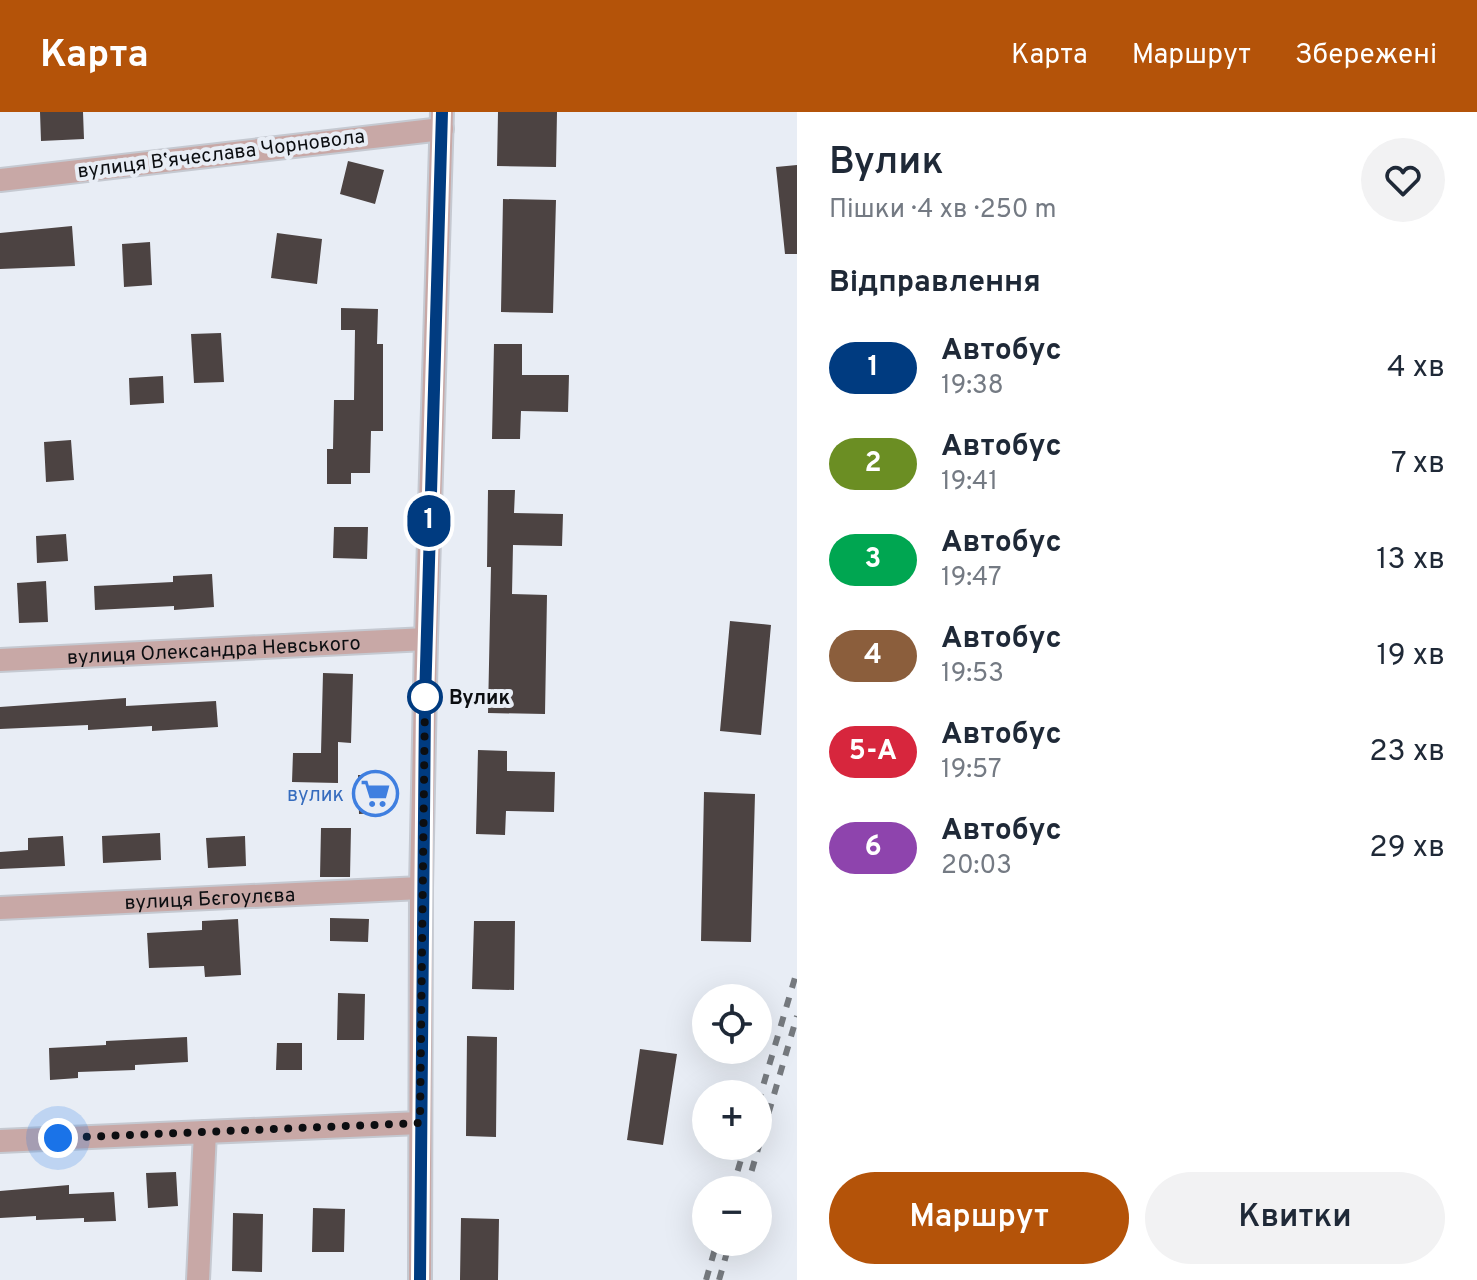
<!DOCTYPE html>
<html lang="uk">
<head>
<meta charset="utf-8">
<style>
  body { margin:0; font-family:Overpass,sans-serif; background:#f2f2f3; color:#1f2937; height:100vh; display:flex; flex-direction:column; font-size:30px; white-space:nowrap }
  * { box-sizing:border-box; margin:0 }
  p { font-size:26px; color:#747a83 }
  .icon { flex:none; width:44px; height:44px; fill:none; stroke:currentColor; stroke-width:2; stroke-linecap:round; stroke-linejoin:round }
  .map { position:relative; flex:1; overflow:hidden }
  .sheet { display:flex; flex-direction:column; background:#fff; width:680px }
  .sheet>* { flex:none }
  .badge { padding:0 16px; border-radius:26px; font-size:28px; line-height:52px }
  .tools { position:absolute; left:692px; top:872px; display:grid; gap:16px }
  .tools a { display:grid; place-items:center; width:80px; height:80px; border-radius:50%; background:#fff; box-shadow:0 8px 32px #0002; font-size:40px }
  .you { position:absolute; width:40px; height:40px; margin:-20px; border:6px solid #fff; border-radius:50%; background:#1a73e8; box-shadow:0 0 0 12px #1a73e833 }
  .map>.badge { position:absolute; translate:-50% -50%; box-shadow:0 0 0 4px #fff }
  h2 { padding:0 32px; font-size:30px; line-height:72px }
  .round { display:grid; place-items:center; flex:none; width:84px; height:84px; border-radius:42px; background:#f2f2f3 }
  .head { display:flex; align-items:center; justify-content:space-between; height:136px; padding:0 32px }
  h1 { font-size:38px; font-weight:600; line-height:60px }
  .button { display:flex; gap:16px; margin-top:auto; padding:16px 32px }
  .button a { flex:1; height:92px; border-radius:48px; background:#b45309; color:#fff; font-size:32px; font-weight:600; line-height:92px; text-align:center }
  .button a+a { background:#f2f2f3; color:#1f2937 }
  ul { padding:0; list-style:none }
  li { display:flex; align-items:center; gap:24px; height:96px; padding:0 32px }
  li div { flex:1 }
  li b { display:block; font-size:30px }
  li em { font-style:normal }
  li .badge { min-width:88px; font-weight:700; text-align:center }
  header { display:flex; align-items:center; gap:48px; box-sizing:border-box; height:112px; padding:0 40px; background:#b45309; color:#fff }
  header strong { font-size:38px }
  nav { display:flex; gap:44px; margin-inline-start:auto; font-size:28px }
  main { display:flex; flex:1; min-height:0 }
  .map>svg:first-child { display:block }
  .building { fill:#4c4342 }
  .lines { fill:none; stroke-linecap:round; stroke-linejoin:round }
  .street-casing { stroke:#c5c9d1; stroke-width:26 }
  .street { stroke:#c8a8a6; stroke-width:22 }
  .rail { stroke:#767a7f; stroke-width:6; stroke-dasharray:10 10; stroke-linecap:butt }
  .line-casing { stroke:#fff; stroke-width:18 }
  .line { stroke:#003b80; stroke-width:12 }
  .walk { stroke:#0c0e11; stroke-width:8; stroke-dasharray:0 14.4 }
  .stop-dot { fill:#fff; stroke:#003b80; stroke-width:4 }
  .labels { text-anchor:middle; stroke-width:8; stroke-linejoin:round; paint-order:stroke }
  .street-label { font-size:20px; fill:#0c0e11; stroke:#e8edf5 }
  .stop-label { font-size:20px; font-weight:bold; fill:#0c0e11; stroke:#e8edf5; text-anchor:start }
  .shop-label { font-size:20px; fill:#366cbe; stroke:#e8edf5; text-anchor:end }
</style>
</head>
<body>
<header>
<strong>Карта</strong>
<nav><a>Карта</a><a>Маршрут</a><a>Збережені</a></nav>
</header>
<main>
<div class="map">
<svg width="797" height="1168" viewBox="0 0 797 1168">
  <rect width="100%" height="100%" fill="#e8edf5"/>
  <path class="building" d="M40,0H83L84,27L41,29Z
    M498,0H557L556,55L497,54Z
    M348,49L384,58L375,92L340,82Z
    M797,53V142H785L776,55Z
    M503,87L556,88L553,201L501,200Z
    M72,114L75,154L0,157V121Z
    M277,121L322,127L317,172L271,166Z
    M150,130L152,173L124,175L122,132Z
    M341,196L378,197L377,232H383V319H371L370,361H351V372H327V337H333L334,288H354L355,218H341Z
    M221,221L224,270L194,271L191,222Z
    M494,232H522V263H569L568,300L521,299L520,327H492Z
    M163,264L164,291L130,293L129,266Z
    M71,328L74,368L46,370L44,330Z
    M488,378H515L514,401L563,402L562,434L513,433L512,482L547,483L545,602L488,601L491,455H487Z
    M334,415H368L367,447L333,446Z
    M66,422L68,449L37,451L36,424Z
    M212,462L214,495L174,498V494L95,498L94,474L173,470V464Z
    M46,469L48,510L19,511L17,471Z
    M730,509L771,513L761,623L720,619Z
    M323,561L353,562L351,631L338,630V671L292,670L293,641H321Z
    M126,586V594L216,589L218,615L152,619V614L88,618V613L0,617V595Z
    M478,638L507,639V659L555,660L554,700L506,699L505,723L476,722Z
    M358,663H381L382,701L359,702Z
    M704,680L755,682L751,830L701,829Z
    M321,716H351L350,765H320Z
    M160,721L161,748L103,751L102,724Z
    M63,724L65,754L0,757V740L28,738V726Z
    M245,724L246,754L208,756L206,726Z
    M330,806L369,807L368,830L330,829Z
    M238,807L241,863L205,865L204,854L149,856L147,821L202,818V809Z
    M474,809H515L514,878L472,877Z
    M338,881L365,882L364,928H337Z
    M467,924L497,925L496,1025L466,1024Z
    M187,925L188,950L135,953V958L78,960V966L50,968L49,936L106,933V929Z
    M277,931H302V958H276Z
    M640,937L677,942L663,1033L627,1028Z
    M176,1060L178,1094L148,1096L146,1061Z
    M69,1073V1082L114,1080L116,1109L84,1110V1106L36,1108V1104L0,1106V1079Z
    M313,1096L345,1097L344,1140H312Z
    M233,1101L263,1102L262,1160L232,1159Z
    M461,1106L499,1107L498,1168H460Z"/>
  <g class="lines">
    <defs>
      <g id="street">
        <path d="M0,68L442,17"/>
        <path id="s1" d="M0,548L426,527"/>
        <path id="s2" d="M0,796L421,776"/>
        <path d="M205,1020L420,1011"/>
        <path d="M0,1029L205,1020L198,1168"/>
        <path d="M420,1168L421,776L426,527L442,0"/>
      </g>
    </defs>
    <use href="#street" class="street-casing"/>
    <use href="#street" class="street"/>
    <path class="rail" d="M758,991L797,859
      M732,1078L745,1034
      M746,1078L797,904
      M706,1168L717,1130
      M719,1168L730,1130"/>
  </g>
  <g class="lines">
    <defs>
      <path id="line" d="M420,1168L425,589L442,0"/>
    </defs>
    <use href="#line" class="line-casing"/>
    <use href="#line" class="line"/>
    <path class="walk" d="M58,1026L420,1011L425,585"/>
  </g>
  <defs>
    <symbol id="supermarket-ring" viewBox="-11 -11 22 22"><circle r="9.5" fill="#e8edf5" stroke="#3f7fe0" stroke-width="1.5"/><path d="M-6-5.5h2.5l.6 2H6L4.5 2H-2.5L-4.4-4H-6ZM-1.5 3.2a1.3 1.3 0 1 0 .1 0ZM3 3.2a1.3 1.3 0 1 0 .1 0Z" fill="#3f7fe0"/></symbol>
  </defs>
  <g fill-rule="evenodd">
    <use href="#supermarket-ring" x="350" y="656" width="51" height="51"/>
  </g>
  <circle class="stop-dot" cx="425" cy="585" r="16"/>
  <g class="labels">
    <g class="street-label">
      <text transform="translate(221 41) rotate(-7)" y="7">вулиця Вʼячеслава Чорновола</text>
      <text dy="7" stroke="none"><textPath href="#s1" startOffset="214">вулиця Олександра Невського</textPath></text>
      <text dy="7" stroke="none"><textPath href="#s2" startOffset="210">вулиця Бєгоулєва</textPath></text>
    </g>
    <g class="stop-label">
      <text x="449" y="592">Вулик</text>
    </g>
    <g class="shop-label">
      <text x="344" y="689">вулик</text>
    </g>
  </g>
</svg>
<div class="tools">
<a><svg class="icon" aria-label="locate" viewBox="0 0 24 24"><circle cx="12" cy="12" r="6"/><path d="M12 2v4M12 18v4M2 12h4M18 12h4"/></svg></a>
<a>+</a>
<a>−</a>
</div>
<div class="you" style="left:58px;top:1026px"></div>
<b class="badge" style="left:429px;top:409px;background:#003b80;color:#fff">1</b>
</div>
<section class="sheet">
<div class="head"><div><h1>Вулик</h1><p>Пішки · 4 хв · 250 m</p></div><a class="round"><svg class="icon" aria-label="heart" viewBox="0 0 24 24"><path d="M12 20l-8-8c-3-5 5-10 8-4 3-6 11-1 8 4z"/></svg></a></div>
<h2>Відправлення</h2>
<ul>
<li><span class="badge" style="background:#003b80;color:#fff">1</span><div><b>Автобус</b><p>19:38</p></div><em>4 хв</em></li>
<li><span class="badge" style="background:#6b8e23;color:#fff">2</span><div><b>Автобус</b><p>19:41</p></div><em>7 хв</em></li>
<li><span class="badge" style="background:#00a651;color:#fff">3</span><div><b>Автобус</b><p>19:47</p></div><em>13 хв</em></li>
<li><span class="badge" style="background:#8b5e3c;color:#fff">4</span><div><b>Автобус</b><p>19:53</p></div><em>19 хв</em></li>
<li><span class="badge" style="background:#d7263d;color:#fff">5-А</span><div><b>Автобус</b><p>19:57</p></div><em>23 хв</em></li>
<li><span class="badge" style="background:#8e44ad;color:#fff">6</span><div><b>Автобус</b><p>20:03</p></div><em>29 хв</em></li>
</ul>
<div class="button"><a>Маршрут</a><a>Квитки</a></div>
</section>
</main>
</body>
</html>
